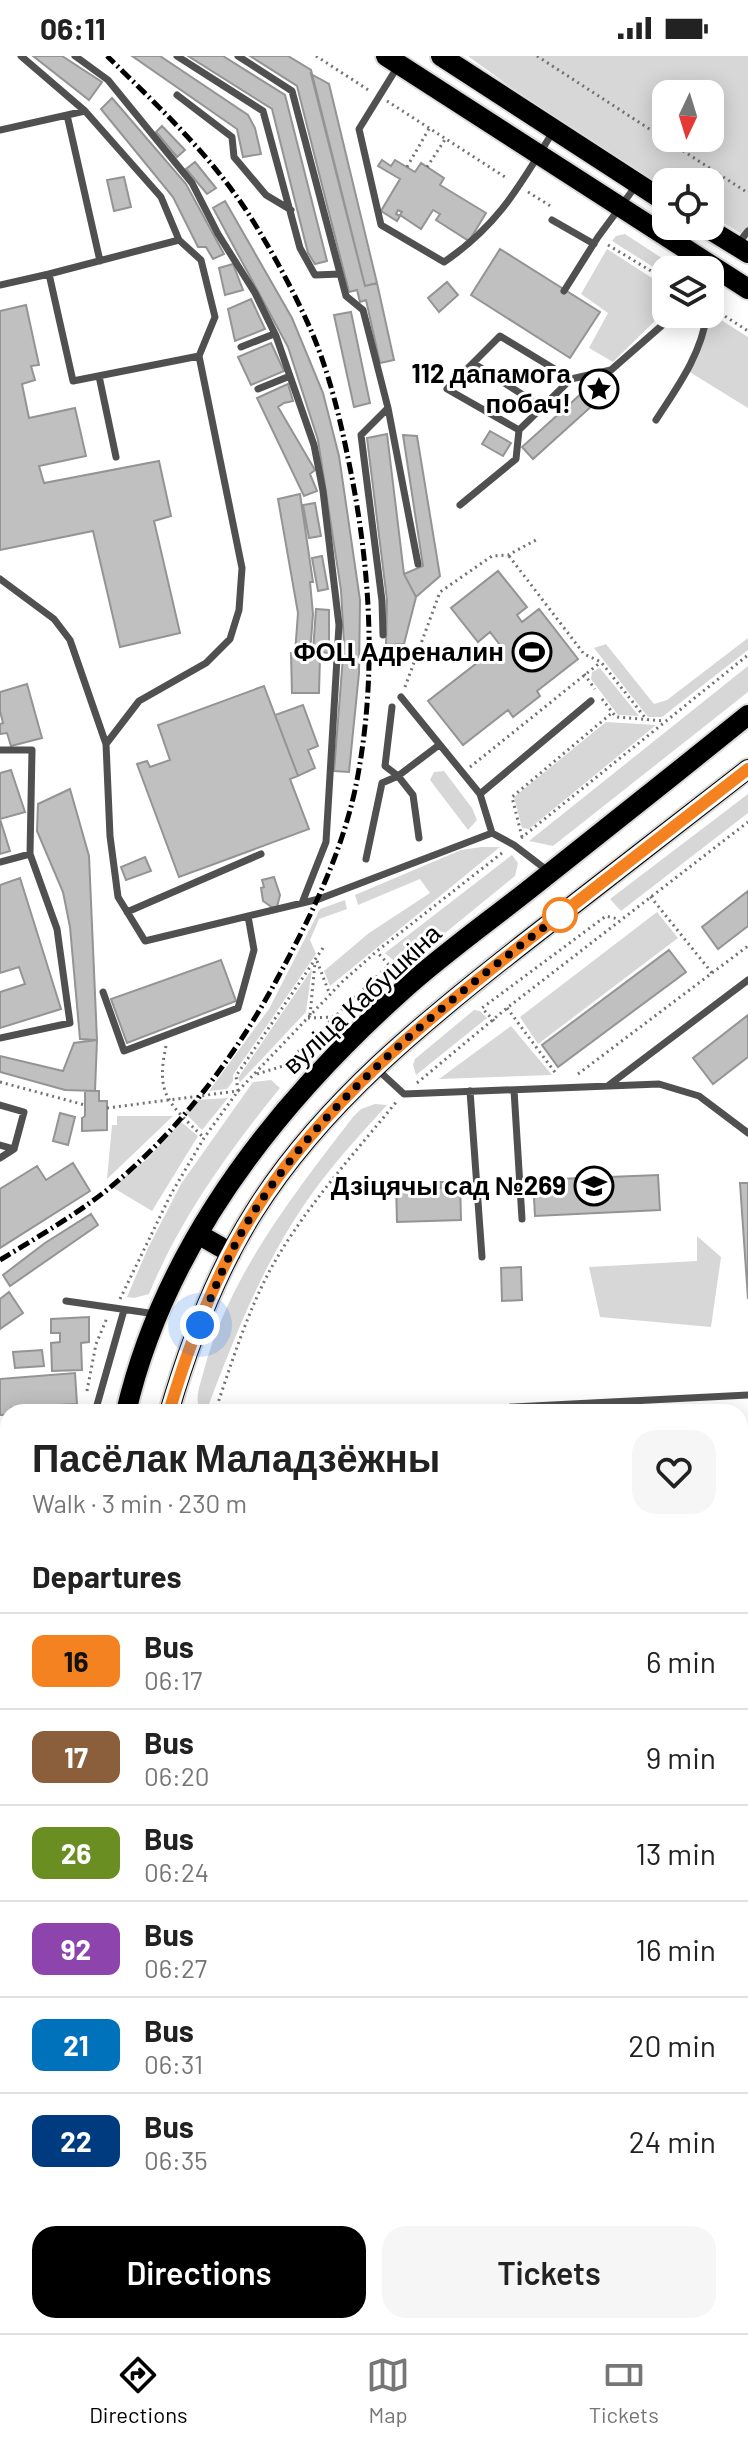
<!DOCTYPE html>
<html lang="en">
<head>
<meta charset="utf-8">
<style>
  body { margin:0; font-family:Barlow,sans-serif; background:#f6f6f6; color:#222; height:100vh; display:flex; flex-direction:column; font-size:30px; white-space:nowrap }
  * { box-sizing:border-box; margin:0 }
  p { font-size:26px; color:#767676 }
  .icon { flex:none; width:44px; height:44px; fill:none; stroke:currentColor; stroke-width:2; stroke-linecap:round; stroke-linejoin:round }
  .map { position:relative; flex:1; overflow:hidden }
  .sheet { position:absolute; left:0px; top:1348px; width:748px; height:930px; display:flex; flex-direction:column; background:#fff; border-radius:24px 24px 0 0; box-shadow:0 4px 20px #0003 }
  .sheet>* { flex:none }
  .badge { padding:0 16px; border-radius:12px; font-size:28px; line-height:52px }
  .needle { width:52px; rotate:184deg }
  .tools { position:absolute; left:652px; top:24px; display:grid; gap:16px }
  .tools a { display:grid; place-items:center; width:72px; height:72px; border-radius:16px; background:#fff; box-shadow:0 4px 20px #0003; font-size:40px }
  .you { position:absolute; width:40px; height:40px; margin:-20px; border:6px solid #fff; border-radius:50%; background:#1a73e8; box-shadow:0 0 0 12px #1a73e833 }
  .map>.badge { position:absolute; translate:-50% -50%; box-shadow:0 0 0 4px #fff }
  h2 { padding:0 32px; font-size:30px; line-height:72px }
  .round { display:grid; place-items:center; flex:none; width:84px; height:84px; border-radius:24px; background:#f6f6f6 }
  .head { display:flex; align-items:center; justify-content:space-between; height:136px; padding:0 32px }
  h1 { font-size:38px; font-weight:600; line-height:60px }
  .primary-button { display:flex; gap:16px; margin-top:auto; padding:16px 32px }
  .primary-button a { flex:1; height:92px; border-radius:24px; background:#000; color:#fff; font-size:32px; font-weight:600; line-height:92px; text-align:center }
  .primary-button a+a { background:#f6f6f6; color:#222 }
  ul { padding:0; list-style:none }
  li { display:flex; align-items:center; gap:24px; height:96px; padding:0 32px; border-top:2px solid #e0e0e0 }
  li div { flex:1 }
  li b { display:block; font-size:30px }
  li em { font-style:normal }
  li .badge { min-width:88px; font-weight:700; text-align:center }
  .status { display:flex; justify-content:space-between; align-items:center; height:56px; padding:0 40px; background:#fff; direction:ltr }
  .status svg { height:22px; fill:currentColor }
  .tab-bar { display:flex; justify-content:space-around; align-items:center; height:112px; border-top:2px solid #e0e0e0; background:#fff; font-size:22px; color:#767676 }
  .tab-bar a { display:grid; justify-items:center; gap:4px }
  .tab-bar .on { color:#000 }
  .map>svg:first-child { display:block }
  .green { fill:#d7d7d7; fill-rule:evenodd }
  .building { fill:#c0c0c0; stroke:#949494; stroke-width:2 }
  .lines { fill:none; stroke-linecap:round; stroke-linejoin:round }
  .primary-casing { stroke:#dbdbdb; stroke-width:24 }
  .path { stroke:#727272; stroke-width:3; stroke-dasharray:2 4; stroke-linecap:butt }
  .service { stroke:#505050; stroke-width:7 }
  .minor { stroke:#505050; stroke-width:14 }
  .primary { stroke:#000; stroke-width:20 }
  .rail { stroke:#000; stroke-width:5; stroke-dasharray:12 4 2 4; stroke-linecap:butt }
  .line-casing { stroke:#fff; stroke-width:18 }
  .line { stroke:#f58220; stroke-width:12 }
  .walk { stroke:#000; stroke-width:8; stroke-dasharray:0 14.4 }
  .stop-dot { fill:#fff; stroke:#f58220; stroke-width:4 }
  .labels { text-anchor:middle; stroke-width:6; stroke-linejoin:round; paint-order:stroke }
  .poi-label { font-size:26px; font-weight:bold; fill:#000; stroke:#fff; text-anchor:end }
  .street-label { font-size:26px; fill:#000; stroke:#fff }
</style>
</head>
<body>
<div class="status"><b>06:11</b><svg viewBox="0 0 49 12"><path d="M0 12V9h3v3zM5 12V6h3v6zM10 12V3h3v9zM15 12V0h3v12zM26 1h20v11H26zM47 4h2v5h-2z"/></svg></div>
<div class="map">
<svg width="748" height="2277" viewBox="0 0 748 2277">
  <rect width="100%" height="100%" fill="#fff"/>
  <path class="green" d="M468,0H748V182L710,159V126H666V132L539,52ZM666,38H710V82H666Z
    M625,178L680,214H666V219L612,185L616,180Z
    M607,193L666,231V254L613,306L589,292L608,257L581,238Z
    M710,257L748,281V352L688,315L700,294L702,258Z
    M748,582V594L662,661H648L594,592L606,588L654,648L667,644Z
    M748,610V636L553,790L529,785Z
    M600,612L639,660L618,659L591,623L592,616Z
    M606,666L656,669L529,773L522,772L514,741Z
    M444,715L472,752L477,764L468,774L430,724L434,716Z
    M748,738V757L621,855L610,843Z
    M481,791H500L330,930L324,915L369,877L430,837L420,823L358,849L355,839L461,794Z
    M512,799L518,807L515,820L406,909H399L385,897Z
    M345,844L347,853L319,863L310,884L316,898L233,1019V1025L227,1033L209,1035L269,953L320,853Z
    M657,856L678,882L538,988L520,961Z
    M312,913L306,956L240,1026L238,1022Z
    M474,954L480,955L487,962L416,1019L413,1009L415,1003Z
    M511,970L552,1019L439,1023Z
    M271,1024L280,1032C229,1095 180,1162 149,1238L134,1242L127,1241L148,1192L181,1128L253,1026Z
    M228,1042L202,1074L185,1057L195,1044Z
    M375,1048L387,1049C358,1081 328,1113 304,1149C261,1212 233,1285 206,1356L201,1355C193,1343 201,1327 204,1314C230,1218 294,1138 353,1061L361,1053Z
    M117,1060H173L107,1123L112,1069H117Z
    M181,1066L198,1080L152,1155L112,1131L148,1102Z
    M697,1180L721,1201L711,1271L600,1261L589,1211L697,1205Z
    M136,2270H274L277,2277H146Z"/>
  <path class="building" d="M33,0H62L102,26L89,44Z
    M132,0H160L248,59L255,72L261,98L243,101L237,73Z
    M188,0H223L285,39L327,205L315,208L308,197L272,53Z
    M250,0H288L311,14L365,230L377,227L394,304L380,307L366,244L360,246L357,234L349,236L297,30Z
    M311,18L329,28L377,227L365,230Z
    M112,42L186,128L224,198L213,203L206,191H198L173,141L101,53Z
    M162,70L185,94L177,101L156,76Z
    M382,104L391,110L395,104L415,116L421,107L444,122L440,129L486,157L469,185L436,164L440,158L433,154L421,173L400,159L402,156L398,154L396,158L400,160L397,165L381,155L400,123L378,110Z
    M195,106L216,132L207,138L186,113Z
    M124,121L131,151L114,155L107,124Z
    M225,145L292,262L323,337L339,400L360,544L359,617L349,716L334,715L344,588L341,534L318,384L288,291L213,152Z
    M500,193L600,256L570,302L471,239Z
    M233,208L243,234L225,239L219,212Z
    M447,226L458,239L439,256L428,242Z
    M251,243L265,273L235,285L228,253Z
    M26,249L39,309L31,310L35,324L22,328L29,362L75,352L86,400L39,410L44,427L159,405L171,460L154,465L180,577L120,591L93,475L0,494V255Z
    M351,256L370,347L354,351L334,259Z
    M271,287L284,315L251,329L238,301Z
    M593,327L604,339L533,403L522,391Z
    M288,328L293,345L284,347L278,351L315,414L310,418L317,435L304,440L257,342Z
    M490,375L511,387L503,400L482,388Z
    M387,378L404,518L416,541L404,588L386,589L387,544L367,382Z
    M403,379L417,380L440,520L416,541L404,518L423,510Z
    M300,438L313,526H310L313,558L310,598L320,600L319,637H292L291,597H295L298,557L278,443Z
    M315,447L321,480L309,482L303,449Z
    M322,500L328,533L318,535L312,502Z
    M498,515L527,551L517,559L522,566L539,553L578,603L537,635L540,640L513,661L508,654L463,689L428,645L500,589L490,576L478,586L451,552Z
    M316,553L329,554V597L313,595Z
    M27,628L42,682L11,690L7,677L0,678V668L3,667L0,655V636Z
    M264,630L298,720L290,723L309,773L179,821L137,708L147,705L150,711L170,704L158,669Z
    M303,649L318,690L308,694L315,712L298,720L275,659Z
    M11,714L25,756L0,763V717Z
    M70,733L89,800L97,984L80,983L70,871L63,836L37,775L38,748Z
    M0,763L10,795L0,798Z
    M145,801L151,815L126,824L121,811Z
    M274,821L280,839L277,851L273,852L263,845L261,832L264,831L262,824Z
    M20,822L61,953L0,972V936L25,928L19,911L0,917V829Z
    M748,835V870L718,893L702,871Z
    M669,894L686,916L558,1011L542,989Z
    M221,904L236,945L127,987L111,943Z
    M748,959V1001L713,1028L693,1002Z
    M97,984L95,1035L65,1034L0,1016V1000L63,1015L74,987Z
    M85,1035H99V1045H107V1074L82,1075V1062L85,1060Z
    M60,1057L75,1061L68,1089L53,1085Z
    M73,1107L90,1135L0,1192V1133L37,1110L46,1124Z
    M658,1119L660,1154L535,1160L533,1124Z
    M396,1126H415L416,1132H441L440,1126H460L461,1164L397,1166Z
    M740,1127H748V1243Z
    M91,1158L98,1169L10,1230L3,1219L45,1187Z
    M521,1211L522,1244L502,1245L501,1212Z
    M9,1236L23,1257L0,1273V1243Z
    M89,1261V1286L81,1287L82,1314L52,1315L51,1287L60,1286V1277H51V1263Z
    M42,1294L44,1310L15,1312L13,1296Z
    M75,1317L77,1348L58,1349V1356H41L40,1350L11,1352L8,1359H0V1323Z
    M748,1734V1918L740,1927V1740Z
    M748,1918V1949L740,1958V1927Z
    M746,2225L748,2277H706L702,2270H740V2229Z
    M100,2270H119L131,2277H96Z"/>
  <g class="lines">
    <defs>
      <path id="primary" d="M386,0L748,233
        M441,0L666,146
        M704,170L748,197
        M198,1178L231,1197
        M126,1356C165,1188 277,1047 403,934C443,898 488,866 531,832C603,775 676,717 748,659
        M169,1356C189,1288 216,1216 254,1156C322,1047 428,962 528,884C601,827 675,770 748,713
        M0,2238L8,2223
        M22,2277L26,2270"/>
    </defs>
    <use href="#primary" class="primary-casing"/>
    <path class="path" d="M316,0L370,35
      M537,0L748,137
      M387,45L508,123
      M407,111L430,71
      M427,111L446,82
      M528,136L552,151
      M608,189L666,224
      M720,257L748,275
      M509,500L584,598L601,606L647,664
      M584,618L595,633
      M405,631L440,536L492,500L508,499L536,484
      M602,643L616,661L665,665
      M470,711L601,606
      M522,781L512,741L613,656
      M521,782L748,599
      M317,905L330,939
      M712,917L748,890
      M507,952L557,1019
      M310,959L315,907
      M308,962L333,961
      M494,965L482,952L606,860L618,863
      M166,990C155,1040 170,1048 204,1082
      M257,1018L283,1010L389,909L377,896
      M578,1018L712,917L650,840
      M0,1026L85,1049
      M417,1027L507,952L748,766
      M107,1052L238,1035L236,1020L325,889
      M120,1243L171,1138L204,1082L238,1035L342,926L377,895L502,797
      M87,1335L96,1288L107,1262
      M215,1356C231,1308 249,1251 274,1207C308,1148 354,1098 397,1045
      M0,1418L8,1417
      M740,1700L748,1694
      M740,2058L748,2049
      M740,2075L748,2065
      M0,2123L8,2109
      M740,2125L748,2115
      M740,2151L748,2148
      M740,2167L748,2164
      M0,2172L8,2156
      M740,2199L748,2195
      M740,2214L748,2210
      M592,2270L596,2277
      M686,2270L690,2277
      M651,2276L662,2270
      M559,2277L565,2270"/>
    <path class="service" d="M21,0L85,55L161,141L179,184L49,218
      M75,0L108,24L192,127L218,178L255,237L276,280L314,389L323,435L339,569L326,786L302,847
      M177,0L263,55L300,192L315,219L340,218
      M238,0L292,35L346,240L363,254L388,352L361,379L382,545L383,579
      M398,10L359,73L381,169L444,206C499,169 520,129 554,74
      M177,39L232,81L234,101L266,139L291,154
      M67,59L100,205
      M0,74L85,55
      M552,164L594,188
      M179,184L201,204L215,261L199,300
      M737,189L748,175
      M0,229L49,218L73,325L199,300L242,512L239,554L230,583L206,607L139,645L106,688
      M564,235L598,181L635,131
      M241,291L274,278
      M473,307L542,351
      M99,320L116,401
      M571,323L500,280L447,333L519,374L571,323L611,314L675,258
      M258,333L290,320
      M388,352L418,508
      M656,364C678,330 701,299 707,258
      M460,449L516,403L519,374
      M0,523L54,563L70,584L106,688L110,780L118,841L145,885L319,843L492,777
      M401,641L480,738L492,777L514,789L548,815
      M0,694H32L30,798L0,806
      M480,738L591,645
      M419,782L413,739L398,720L439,689
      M366,803L382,727L398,720L385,710L392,651
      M127,856L261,798
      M103,936L124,995L238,952L254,894L248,860
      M0,982L70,967L57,873L30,798
      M378,1014L404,1038L659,1028L699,1040L748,1077
      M609,1029L748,924
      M514,1034L522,1163
      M470,1035L482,1201
      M0,1049L24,1056L14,1093L0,1089
      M0,1102L14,1093
      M66,1245L156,1258
      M95,1356L124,1254
      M415,1356L748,1339
      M0,1382H8
      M740,1425L747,1424L748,1509
      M740,1577H748
      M740,1677L748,1671
      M0,1939V2005
      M740,1969L748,1960
      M0,2078L8,2080
      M61,2270L65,2277
      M626,2270L630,2277
      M80,2277L84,2270
      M478,2277L479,2270
      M489,2277L491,2270"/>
    <path class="minor" d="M387,2270L390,2277"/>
    <use href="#primary" class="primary"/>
    <path class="rail" d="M0,1204C36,1182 74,1160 107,1134C177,1077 234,1003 276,925C309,864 340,802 355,734C378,624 371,511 348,402C339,358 328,313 310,272C294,236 274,199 253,165C214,102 160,52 107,0"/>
  </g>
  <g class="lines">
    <defs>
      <path id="line" d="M169,1356C189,1288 216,1216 254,1156C322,1047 428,962 528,884C601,827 675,770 748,713"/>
    </defs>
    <use href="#line" class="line-casing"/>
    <use href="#line" class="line"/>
    <path class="walk" d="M200,1269C215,1230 232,1190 255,1154C332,1035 449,944 560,859"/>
  </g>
  <defs>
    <symbol id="sight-ring" viewBox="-11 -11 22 22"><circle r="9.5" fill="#fff" stroke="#000" stroke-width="1.5"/><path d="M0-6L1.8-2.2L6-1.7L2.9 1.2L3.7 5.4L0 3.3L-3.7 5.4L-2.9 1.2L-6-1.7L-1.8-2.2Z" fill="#000"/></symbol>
    <symbol id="stadium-ring" viewBox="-11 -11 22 22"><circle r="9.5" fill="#fff" stroke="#000" stroke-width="1.5"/><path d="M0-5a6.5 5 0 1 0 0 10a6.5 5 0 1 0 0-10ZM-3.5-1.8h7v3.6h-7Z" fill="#000"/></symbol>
    <symbol id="school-ring" viewBox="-11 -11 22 22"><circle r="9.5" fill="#fff" stroke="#000" stroke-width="1.5"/><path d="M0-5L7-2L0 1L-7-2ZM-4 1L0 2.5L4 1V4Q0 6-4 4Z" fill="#000"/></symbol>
  </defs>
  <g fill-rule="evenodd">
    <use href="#sight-ring" x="577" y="311" width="44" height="44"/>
    <use href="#stadium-ring" x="510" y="574" width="44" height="44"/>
    <use href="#school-ring" x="572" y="1108" width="44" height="44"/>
  </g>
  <circle class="stop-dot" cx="560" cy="859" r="16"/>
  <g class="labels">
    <g class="poi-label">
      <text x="571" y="327">112 дапамога<tspan x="571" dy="30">побач!</tspan></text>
      <text x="504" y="605">ФОЦ Адреналин</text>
      <text x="566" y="1139">Дзіцячы сад №269</text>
    </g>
    <g class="street-label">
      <text transform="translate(362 943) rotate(-43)" y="9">вуліца Кабушкіна</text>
    </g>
  </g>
</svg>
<div class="tools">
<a><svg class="needle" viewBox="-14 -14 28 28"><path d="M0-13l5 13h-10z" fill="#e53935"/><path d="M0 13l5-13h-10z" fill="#767676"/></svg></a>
<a><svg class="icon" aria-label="locate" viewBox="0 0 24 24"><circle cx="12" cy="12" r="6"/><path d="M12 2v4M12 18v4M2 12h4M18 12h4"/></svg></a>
<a><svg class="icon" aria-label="layers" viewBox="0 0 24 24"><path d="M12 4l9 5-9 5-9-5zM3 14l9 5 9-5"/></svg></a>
</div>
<div class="you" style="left:200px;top:1269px"></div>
<section class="sheet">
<div class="head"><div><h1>Пасёлак Маладзёжны</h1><p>Walk · 3 min · 230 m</p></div><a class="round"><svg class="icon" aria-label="heart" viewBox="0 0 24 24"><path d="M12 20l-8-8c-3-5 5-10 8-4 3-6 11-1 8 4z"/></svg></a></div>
<h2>Departures</h2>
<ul>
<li><span class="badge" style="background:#f58220;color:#111">16</span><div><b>Bus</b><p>06:17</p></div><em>6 min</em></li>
<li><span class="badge" style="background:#8b5e3c;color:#fff">17</span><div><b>Bus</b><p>06:20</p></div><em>9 min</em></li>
<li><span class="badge" style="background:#6b8e23;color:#fff">26</span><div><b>Bus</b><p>06:24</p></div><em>13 min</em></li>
<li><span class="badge" style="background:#8e44ad;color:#fff">92</span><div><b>Bus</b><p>06:27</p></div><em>16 min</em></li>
<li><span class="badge" style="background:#0072bc;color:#fff">21</span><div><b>Bus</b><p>06:31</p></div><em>20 min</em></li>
<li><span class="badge" style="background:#003b80;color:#fff">22</span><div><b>Bus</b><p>06:35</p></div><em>24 min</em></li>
</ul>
<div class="primary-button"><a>Directions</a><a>Tickets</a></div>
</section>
</div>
<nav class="tab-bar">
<a class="on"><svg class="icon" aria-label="directions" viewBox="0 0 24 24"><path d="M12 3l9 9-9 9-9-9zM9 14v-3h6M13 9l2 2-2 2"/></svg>Directions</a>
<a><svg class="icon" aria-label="map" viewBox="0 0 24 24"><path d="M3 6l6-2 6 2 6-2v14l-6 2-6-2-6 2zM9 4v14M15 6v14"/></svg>Map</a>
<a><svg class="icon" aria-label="tickets" viewBox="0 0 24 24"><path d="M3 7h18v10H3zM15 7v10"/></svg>Tickets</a>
</nav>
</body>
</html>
